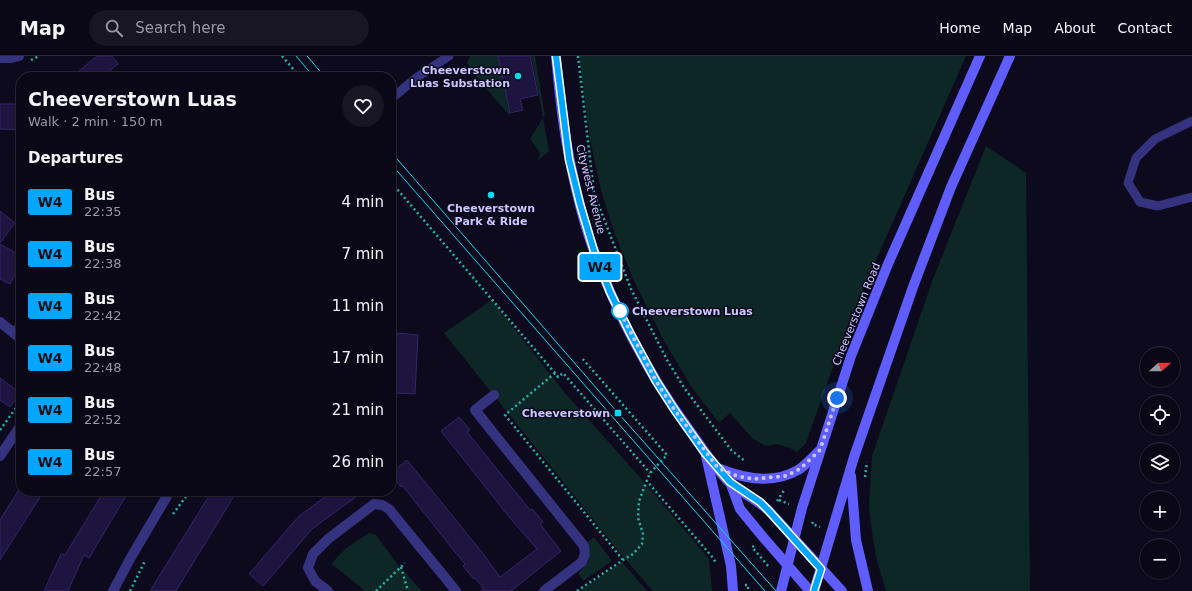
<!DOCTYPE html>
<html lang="en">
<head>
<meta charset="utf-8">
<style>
  body { margin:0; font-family:"DejaVu Sans",sans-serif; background:#181623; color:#f1f3f6; height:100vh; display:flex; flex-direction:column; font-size:15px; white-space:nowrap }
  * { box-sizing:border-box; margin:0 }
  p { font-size:13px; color:#999aa1 }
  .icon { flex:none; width:22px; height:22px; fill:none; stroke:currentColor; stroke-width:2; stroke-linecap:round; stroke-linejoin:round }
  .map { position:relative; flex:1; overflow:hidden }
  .drawer { position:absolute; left:16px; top:16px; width:380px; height:424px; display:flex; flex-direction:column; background:#0a0816; border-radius:16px; box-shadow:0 1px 3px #0004,0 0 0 1px #2a2935 }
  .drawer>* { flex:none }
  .badge { padding:0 8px; border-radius:3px; font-size:14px; line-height:26px }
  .needle { width:26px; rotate:69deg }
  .buttons { position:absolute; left:1140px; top:291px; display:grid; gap:8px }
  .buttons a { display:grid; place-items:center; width:40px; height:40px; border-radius:50%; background:#0a0816; box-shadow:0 1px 3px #0004,0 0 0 1px #2a2935; font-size:20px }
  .you { position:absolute; width:20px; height:20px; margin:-10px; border:3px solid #fff; border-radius:50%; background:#1a73e8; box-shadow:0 0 0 6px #1a73e833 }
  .map>.badge { position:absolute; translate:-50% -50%; box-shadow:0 0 0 2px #fff }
  h2 { padding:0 12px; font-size:15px; line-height:36px }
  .round { display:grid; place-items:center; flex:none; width:42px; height:42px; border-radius:21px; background:#181623 }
  .head { display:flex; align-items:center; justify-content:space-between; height:68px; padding:0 12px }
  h1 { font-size:19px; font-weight:600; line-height:30px }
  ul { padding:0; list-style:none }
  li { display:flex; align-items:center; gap:12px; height:52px; padding:0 12px }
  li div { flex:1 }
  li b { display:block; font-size:15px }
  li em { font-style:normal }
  li .badge { min-width:44px; font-weight:700; text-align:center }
  header { display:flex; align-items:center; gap:24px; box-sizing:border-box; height:56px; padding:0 20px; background:#0a0816; border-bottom:1px solid #2a2935 }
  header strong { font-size:19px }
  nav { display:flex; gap:22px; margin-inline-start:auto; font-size:14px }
  .search { width:280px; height:36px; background:#181623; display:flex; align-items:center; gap:10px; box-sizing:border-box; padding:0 14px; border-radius:22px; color:#999aa1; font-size:15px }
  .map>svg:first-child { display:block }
  .green { fill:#0d2726 }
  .building { fill:#1d153f; stroke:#33266c }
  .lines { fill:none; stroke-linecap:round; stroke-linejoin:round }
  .path { stroke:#26b3a9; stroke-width:2.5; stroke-dasharray:2 3; stroke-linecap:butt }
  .service { stroke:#35337f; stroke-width:9 }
  .minor { stroke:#35337f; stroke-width:10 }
  .secondary { stroke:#605dff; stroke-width:10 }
  .tram { stroke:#00dcf1; stroke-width:1 }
  .line-casing { stroke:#fff; stroke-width:9 }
  .line { stroke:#00a6ff; stroke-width:6 }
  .walk { stroke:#ccc6ff; stroke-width:4; stroke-dasharray:0 7.2 }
  .poi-dot { fill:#00dcf1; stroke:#0d0a1d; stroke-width:1.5 }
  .stop-dot { fill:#fff; stroke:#00a6ff; stroke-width:2 }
  .labels { text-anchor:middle; stroke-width:3; stroke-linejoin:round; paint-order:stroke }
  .poi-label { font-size:11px; font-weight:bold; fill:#ccc6ff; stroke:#0d0a1d; text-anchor:end }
  .street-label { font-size:11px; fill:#ccc6ff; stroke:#0d0a1d }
  .stop-label { font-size:11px; font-weight:bold; fill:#ccc6ff; stroke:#0d0a1d; text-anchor:start }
</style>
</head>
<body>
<header>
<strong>Map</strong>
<div class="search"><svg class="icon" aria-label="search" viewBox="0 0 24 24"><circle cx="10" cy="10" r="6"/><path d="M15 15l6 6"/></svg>Search here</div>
<nav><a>Home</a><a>Map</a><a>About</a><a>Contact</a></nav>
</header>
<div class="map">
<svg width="1192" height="535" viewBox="0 0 1192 535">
  <rect width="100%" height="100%" fill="#0d0a1d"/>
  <path class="green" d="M470,0H498L510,60L471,15L467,7Z
    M531,0H535L545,60L543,61Z
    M579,0H966L848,268L806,387L797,396L790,392L777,388L766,390L753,383L730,357L719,367L690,329L662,281L636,229L615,179L601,134L590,84Z
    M543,62L549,95L537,105L540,99V97L530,83Z
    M986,90L1026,117L1030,535H886L876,501L872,476L869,451L872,400L933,223Z
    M492,244L565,337L645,427L709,503L712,535H653L625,503L444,277Z
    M369,477L376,479L399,510L422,535H365L332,508C341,494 355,486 369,477Z
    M594,481L612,505L583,525L578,517C590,507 592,502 585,488Z
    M622,506L647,535H579Z"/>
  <path class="building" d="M97,0H112L118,8L102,21H72Z
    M498,0H530L538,39L520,43L523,54L510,57Z
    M0,48H21V74L0,73Z
    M0,155L15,167L0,187Z
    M0,188L21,200V208L10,228L0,223Z
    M397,277L418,279L415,338L394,337Z
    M0,322L20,337L10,351L0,344Z
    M459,361L470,374L467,376L530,454L532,453L543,466L540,468L561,495L511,535H481L484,533L475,522L474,523L463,510L465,508L455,496L402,429L401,431L391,419V417L407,404L481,495L500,521L537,493L510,462L441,375Z
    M18,435H44L0,504V464Z
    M104,435H129L89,502L84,499L68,535H44L61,498L65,499Z
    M212,435H225L234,440L176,535H150Z
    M333,435H364L312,473L263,530L249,518L299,460Z"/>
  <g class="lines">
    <path class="path" d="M282,0L300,21
      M578,0L594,137L631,233L667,304L685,333L732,395L745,405
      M31,4L39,0
      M391,126L555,317L558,321L563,317L650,417
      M16,295L21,300
      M555,317L505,359L623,504
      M0,374L21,345
      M865,421L867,406
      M646,424L714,503L716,508
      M779,444L789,448
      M777,445L785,433
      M173,458L190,435
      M813,466L812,468L820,471
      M754,490L752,491L769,511
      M401,511L408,535
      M745,529H748V535
      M130,535L145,505
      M376,535L405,507
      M577,535L623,504L633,498L642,488L643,478L638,462L639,445L650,417L667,399L581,301"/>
    <path class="service" d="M391,43L416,22L449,0
      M1192,65L1155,83L1136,102L1128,127L1140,146L1158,150L1192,141"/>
    <path class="minor" d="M0,2H11L19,0
      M0,266L21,283
      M14,277L21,269
      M494,339L475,354L584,490L585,498L582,506L544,535
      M0,400L21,369
      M113,535L130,503L170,435
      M328,535L315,525L308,512L313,498L328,483L374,448L382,449L389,453L456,535"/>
    <path class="secondary" d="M556,0C559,34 563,72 570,105C576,135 583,166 594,195C615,254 648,317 685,368C699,387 712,409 729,426C740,436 756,443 768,454L842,535
      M706,400L731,510L733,535
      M720,413C745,423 774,428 798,414C806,409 813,401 819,395
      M851,420L856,484L868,535
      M730,426L740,453L763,481L810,535
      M781,535L802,452L851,300L888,208L980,0
      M814,535L854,401L913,231L951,131L1010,0"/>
    <path class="tram" d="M296,0L314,21
      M307,0L325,21
      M391,96L618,357L776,535
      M391,108L765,535"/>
  </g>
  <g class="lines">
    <defs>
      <path id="line" d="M556,0L569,103L580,148L594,195L610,236L630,277L656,325L676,356L705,397L730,426L760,446L768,454L821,513L814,535"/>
    </defs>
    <use href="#line" class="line-casing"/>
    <use href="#line" class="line"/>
    <path class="walk" d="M620,255L617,250L656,325L676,356L718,412L737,420L753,423L785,420L800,413L820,394L837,342"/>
  </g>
  <g class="poi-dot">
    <circle cx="518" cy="20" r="4"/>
    <circle cx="491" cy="139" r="4"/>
    <rect x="614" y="353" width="8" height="8" rx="2"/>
  </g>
  <circle class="stop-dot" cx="620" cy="255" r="8"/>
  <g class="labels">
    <g class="poi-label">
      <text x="510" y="18">Cheeverstown<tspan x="510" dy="13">Luas Substation</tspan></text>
      <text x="491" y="156" text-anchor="middle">Cheeverstown<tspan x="491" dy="13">Park &amp; Ride</tspan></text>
      <text x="610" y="361">Cheeverstown</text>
    </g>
    <g class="street-label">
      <text transform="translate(591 133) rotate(76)" y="4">Citywest Avenue</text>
      <text transform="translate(856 258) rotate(-68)" y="4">Cheeverstown Road</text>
    </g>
    <g class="stop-label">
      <text x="632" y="259">Cheeverstown Luas</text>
    </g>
  </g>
</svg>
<div class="buttons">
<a><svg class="needle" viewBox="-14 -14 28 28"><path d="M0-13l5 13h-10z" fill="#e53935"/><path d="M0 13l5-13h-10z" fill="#999aa1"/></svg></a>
<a><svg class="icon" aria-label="locate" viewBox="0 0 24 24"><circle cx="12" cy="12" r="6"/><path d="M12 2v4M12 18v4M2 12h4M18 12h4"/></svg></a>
<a><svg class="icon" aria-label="layers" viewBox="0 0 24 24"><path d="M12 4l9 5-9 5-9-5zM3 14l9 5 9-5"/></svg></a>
<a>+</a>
<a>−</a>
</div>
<div class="you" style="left:837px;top:342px"></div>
<b class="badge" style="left:600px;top:211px;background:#00a6ff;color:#111">W4</b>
<section class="drawer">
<div class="head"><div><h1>Cheeverstown Luas</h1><p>Walk · 2 min · 150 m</p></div><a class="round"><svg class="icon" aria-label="heart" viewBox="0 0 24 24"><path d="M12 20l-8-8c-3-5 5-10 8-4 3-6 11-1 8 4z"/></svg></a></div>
<h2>Departures</h2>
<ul>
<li><span class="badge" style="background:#00a6ff;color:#111">W4</span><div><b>Bus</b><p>22:35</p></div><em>4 min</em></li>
<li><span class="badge" style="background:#00a6ff;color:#111">W4</span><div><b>Bus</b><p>22:38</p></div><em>7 min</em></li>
<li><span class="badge" style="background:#00a6ff;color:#111">W4</span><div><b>Bus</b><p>22:42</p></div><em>11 min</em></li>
<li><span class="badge" style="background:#00a6ff;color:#111">W4</span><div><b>Bus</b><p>22:48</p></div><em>17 min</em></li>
<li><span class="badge" style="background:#00a6ff;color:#111">W4</span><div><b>Bus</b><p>22:52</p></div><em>21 min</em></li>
<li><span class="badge" style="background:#00a6ff;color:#111">W4</span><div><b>Bus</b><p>22:57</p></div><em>26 min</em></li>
</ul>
</section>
</div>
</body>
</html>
